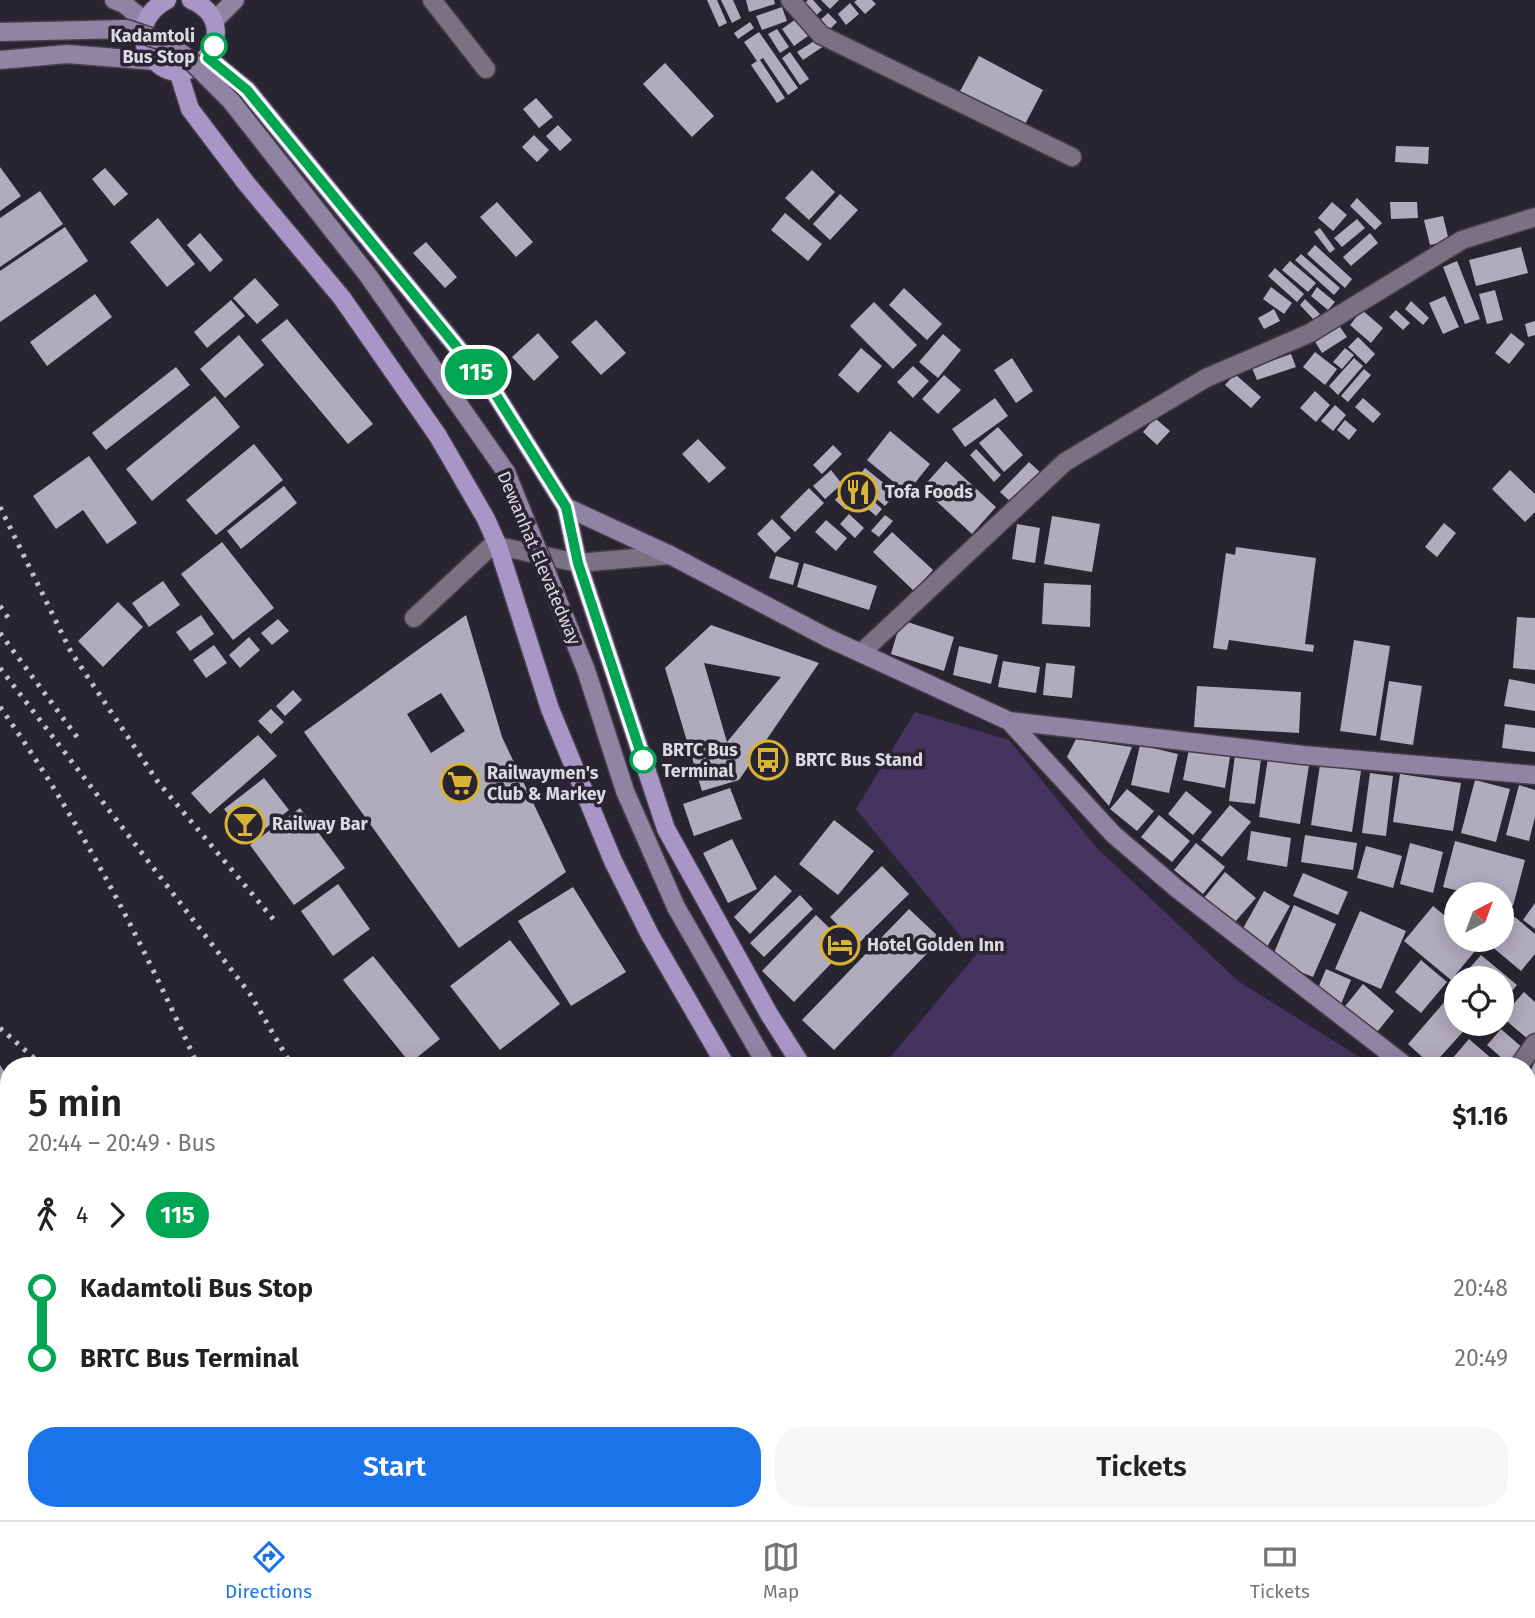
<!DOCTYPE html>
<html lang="en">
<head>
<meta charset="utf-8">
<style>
  body { margin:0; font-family:"Fira Sans",sans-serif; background:#f6f6f6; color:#222; height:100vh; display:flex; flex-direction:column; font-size:26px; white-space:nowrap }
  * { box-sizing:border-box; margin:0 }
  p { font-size:23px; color:#767676 }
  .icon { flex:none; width:38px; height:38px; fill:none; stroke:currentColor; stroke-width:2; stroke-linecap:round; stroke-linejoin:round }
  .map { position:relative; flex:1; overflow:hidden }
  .panel { position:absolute; left:0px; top:1057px; width:1536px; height:464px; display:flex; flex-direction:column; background:#fff; border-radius:28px 28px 0 0; box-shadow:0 4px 18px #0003 }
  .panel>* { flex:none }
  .badge { padding:0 14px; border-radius:23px; font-size:24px; line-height:46px }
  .needle { width:46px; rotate:41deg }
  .fabs { position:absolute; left:1444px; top:882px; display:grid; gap:14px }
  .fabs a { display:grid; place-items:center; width:70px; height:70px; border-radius:50%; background:#fff; box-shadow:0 4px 18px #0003; font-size:35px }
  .map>.badge { position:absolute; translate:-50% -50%; box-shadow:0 0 0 4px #fff }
  .legs { display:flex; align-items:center; gap:10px; height:77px; padding:0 28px; font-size:23px }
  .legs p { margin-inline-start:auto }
  .head { display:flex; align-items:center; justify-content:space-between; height:119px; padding:0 28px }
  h1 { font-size:38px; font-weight:600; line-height:52px }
  .primary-button { display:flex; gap:14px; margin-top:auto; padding:14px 28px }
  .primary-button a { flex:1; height:80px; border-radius:28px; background:#1a73e8; color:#fff; font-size:28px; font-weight:600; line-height:80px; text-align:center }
  .primary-button a+a { background:#f6f6f6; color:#222 }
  ul { padding:0 28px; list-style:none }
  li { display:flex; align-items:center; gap:24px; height:70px; font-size:26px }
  li i { display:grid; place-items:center; width:10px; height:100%; margin:0 9px; background:currentColor }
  li i::after { content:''; width:18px; height:18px; margin:-9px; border:5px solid; border-radius:50%; background:#fff }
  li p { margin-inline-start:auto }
  li:first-child i { background:linear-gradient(#0000 50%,currentColor 0) }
  li:last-child i { background:linear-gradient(currentColor 50%,#0000 0) }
  .menu { display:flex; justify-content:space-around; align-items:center; height:98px; border-top:2px solid #e0e0e0; background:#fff; font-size:19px; color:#767676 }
  .menu a { display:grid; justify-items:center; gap:4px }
  .menu .selected { color:#1a73e8 }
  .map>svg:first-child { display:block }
  .green { fill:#45345f }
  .building { fill:#b1abbe; fill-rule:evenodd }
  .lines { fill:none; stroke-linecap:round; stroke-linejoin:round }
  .street-casing { stroke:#433e49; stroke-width:21 }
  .secondary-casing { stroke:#433e49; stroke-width:21 }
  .primary-casing { stroke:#433e49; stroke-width:21 }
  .street { stroke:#787283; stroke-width:18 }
  .secondary { stroke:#9084a5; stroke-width:18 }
  .primary { stroke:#a896c7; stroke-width:18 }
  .rail { stroke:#c4bfca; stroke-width:5; stroke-dasharray:3.5 7; stroke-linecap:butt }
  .secondary-bridge-casing { stroke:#433e49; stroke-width:21; stroke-linecap:butt }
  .secondary-bridge { stroke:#9084a5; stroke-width:18 }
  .line-1-casing { stroke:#fff; stroke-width:16 }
  .line-1 { stroke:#00a651; stroke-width:10 }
  .stop-1-dot { fill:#fff; stroke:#00a651; stroke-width:3.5 }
  .labels { text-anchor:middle; stroke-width:7; stroke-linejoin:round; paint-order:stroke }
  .stop-label { font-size:18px; font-weight:bold; fill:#ddd9e3; stroke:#292432; text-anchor:end }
  .poi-label { font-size:18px; font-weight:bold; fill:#ddd9e3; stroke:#292432; text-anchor:start }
  .street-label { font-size:18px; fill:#ddd9e3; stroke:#292432 }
</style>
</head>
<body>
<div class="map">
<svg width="1535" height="1520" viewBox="0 0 1535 1520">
  <rect width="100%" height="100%" fill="#292432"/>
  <path class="green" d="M915,712L1009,740L1096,847L1238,981L1374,1066H883L976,955L856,809Z
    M1528,1170L1535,1175V1387L1528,1397Z
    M1137,1512H1313L1303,1520H1144Z"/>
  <path class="building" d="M707,0H717L727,23L719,27Z
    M721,0H733L741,18L732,23Z
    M746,0H774L775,4L749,12Z
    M808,0H813L822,10L812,19L801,7Z
    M821,0H839L830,9Z
    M857,0H872L876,4L865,14L854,2Z
    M850,3L859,14L846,25L838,14Z
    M782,7L787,21L762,30L756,16Z
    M828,13L837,22L827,32L817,23Z
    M796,19L808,36L794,46L782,29Z
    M750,22L754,28L738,39L734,33Z
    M777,29L789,47L780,53L768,34Z
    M759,32L798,88L788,95L763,58L760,60L785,98L777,103L751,65L757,61L744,42Z
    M819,38L824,46L803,60L797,52Z
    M790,52L809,79L800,85L782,58Z
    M979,56L1043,90L1024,126L959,93Z
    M665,63L714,116L692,137L643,84Z
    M536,98L553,117L539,128L523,109Z
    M558,125L572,140L560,151L546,136Z
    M534,135L549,150L537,162L522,147Z
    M1396,146L1429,147L1428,164L1395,162Z
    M0,167L21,196L0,211Z
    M105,168L128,194L114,206L92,179Z
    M812,170L835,192L809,220L785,198Z
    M40,191L63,224L0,267V218Z
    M840,194L858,210L830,240L813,224Z
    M1357,198L1382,223L1375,230L1350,206Z
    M497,202L533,242L516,257L480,217Z
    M1332,202L1347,215L1333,231L1318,218Z
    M1390,202H1417L1418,218L1391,219Z
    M785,213L822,244L808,261L771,230Z
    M1443,216L1449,241L1430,245L1424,220Z
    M158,218L195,264L167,287L130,242Z
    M1357,219L1365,228L1342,247L1334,238Z
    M65,227L88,261L0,322V271Z
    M1320,228L1335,249L1330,253L1314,232Z
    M200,233L223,260L210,272L187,245Z
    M1370,233L1378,243L1351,266L1343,257Z
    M426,242L457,277L445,288L413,253Z
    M1315,245L1352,279L1345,288L1307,254Z
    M1521,247L1528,273L1476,286L1469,260Z
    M1301,254L1340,288L1334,295L1295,260Z
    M1290,261L1316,283L1308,292L1282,270Z
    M1457,261L1480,319L1465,324L1443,267Z
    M1275,268L1304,294L1297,302L1268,276Z
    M255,278L279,305L257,324L233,298Z
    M1271,287L1292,303L1284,314L1263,299Z
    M1317,287L1335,302L1328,310L1311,296Z
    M904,288L942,324L927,340L889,305Z
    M1495,290L1503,320L1487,324L1479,294Z
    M95,294L112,317L47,366L30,342Z
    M1445,296L1459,327L1443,334L1429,303Z
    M1305,299L1320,314L1314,320L1300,305Z
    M231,300L245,316L207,348L194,332Z
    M1411,301L1429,318L1423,325L1405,309Z
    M874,302L917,345L893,369L850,326Z
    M1274,309L1280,321L1264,329L1258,318Z
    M1362,310L1383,328L1371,343L1350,325Z
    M1396,310L1410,323L1403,330L1389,317Z
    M287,319L373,424L348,444L261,340Z
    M596,320L626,353L601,375L571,342Z
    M1535,321V335L1528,337L1525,324Z
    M1338,324L1347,337L1322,353L1314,340Z
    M538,333L559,357L534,381L512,357Z
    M1511,333L1525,344L1509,364L1495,353Z
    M943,334L961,350L938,378L919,362Z
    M239,335L264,365L225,398L200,369Z
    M1358,337L1375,354L1366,364L1348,347Z
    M861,348L882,366L858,393L838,375Z
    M1345,348L1354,355L1342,369L1333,362Z
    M1315,352L1337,369L1325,385L1303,367Z
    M1291,354L1296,367L1257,380L1252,368Z
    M1012,358L1033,391L1016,403L994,370Z
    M1354,358L1363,366L1338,395L1329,386Z
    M913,366L929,381L913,398L897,382Z
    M176,367L190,385L106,450L92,433Z
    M1364,369L1371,375L1348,402L1341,396Z
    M1235,374L1261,397L1251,408L1225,385Z
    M944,375L961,390L938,414L922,399Z
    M1315,391L1330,405L1316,422L1300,408Z
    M215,396L240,427L152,501L126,469Z
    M995,398L1008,416L965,447L952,429Z
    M1363,398L1381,414L1373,423L1355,407Z
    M1335,405L1346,415L1333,431L1321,421Z
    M1155,418L1170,431L1157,445L1143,432Z
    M1345,420L1357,430L1349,440L1337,430Z
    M998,427L1023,455L1004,472L979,443Z
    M890,431L930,464L907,493L867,460Z
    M698,439L726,468L709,483L682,454Z
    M254,444L283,480L216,535L186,500Z
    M833,445L842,454L822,474L813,465Z
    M976,449L1001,475L994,482L970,455Z
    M89,456L137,523L107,544L83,510L56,529L33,496Z
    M946,461L996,507L972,534L922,488Z
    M1029,462L1042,474L1013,504L1000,492Z
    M865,468L896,493L885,506L855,481Z
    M831,470L842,484L825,499L813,486Z
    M1510,470L1535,494V512L1525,522L1492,489Z
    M284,486L297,503L241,549L227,531Z
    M809,488L824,503L795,532L780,517Z
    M840,494L851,504L846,510L835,500Z
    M867,495L882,509L876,516L861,503Z
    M849,514L864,528L855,538L840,524Z
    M885,515L893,521L879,537L871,531Z
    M1052,516L1100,524L1092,572L1044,564Z
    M772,519L791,538L775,553L757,534Z
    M826,520L847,538L836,551L815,532Z
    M1444,523L1456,533L1437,557L1425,547Z
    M1017,524L1040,528L1035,563L1012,559Z
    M892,532L933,570L914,591L873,552Z
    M222,542L274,608L233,640L181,574Z
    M1236,547L1316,558L1305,644L1314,645L1313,652L1229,640L1227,650L1213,648L1226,553L1235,555Z
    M776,556L799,563L793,585L769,578Z
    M804,563L877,586L869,610L797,587Z
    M163,581L180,605L149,627L132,603Z
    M1044,583L1091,585L1090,627L1042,624Z
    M118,602L143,627L103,667L78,641Z
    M201,615L214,634L190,651L176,632Z
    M466,615L502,737L566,872L459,948L304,732ZM441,693L465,731L431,753L407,714Z
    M1517,617L1535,618V670L1513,668Z
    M278,619L289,631L272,645L261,633Z
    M901,620L954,637L944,671L891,654Z
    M711,625L819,663L739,780L702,791L665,668ZM704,663L781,677L727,742Z
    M249,637L260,650L240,668L229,655Z
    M1354,640L1390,646L1376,736L1340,731Z
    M214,645L227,663L206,678L193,660Z
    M959,646L998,655L991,684L953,675Z
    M1003,661L1040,667L1036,693L998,687Z
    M1046,663L1075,666L1072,698L1043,695Z
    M1509,679L1535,684V711L1504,706Z
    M1389,681L1422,686L1413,745L1380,740Z
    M1197,686L1301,692L1299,733L1194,727Z
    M293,690L302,700L285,716L276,706Z
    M271,709L284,722L271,734L258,721Z
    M1505,724L1535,728V752L1502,748Z
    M258,735L277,756L210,814L191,793Z
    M1076,739L1132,747L1109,806L1067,757Z
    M1140,745L1178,754L1169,793L1131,785Z
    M1189,749L1230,757L1225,788L1183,780Z
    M1235,755L1261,759L1255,804L1229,801Z
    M1268,758L1309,765L1300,824L1259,817Z
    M1320,765L1361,771L1352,832L1311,825Z
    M1370,773L1393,776L1386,836L1362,833Z
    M1400,774L1461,783L1453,831L1393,822Z
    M264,778L289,810L249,841L224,809Z
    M1475,780L1510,789L1496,842L1461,833Z
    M1519,785L1535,790V817L1529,841L1506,835Z
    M730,788L742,819L694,836L683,804Z
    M1127,789L1154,811L1137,831L1110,809Z
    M1186,791L1212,812L1193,835L1168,814Z
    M1230,805L1251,822L1222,857L1201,840Z
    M300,808L345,868L294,905L250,845Z
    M1159,815L1190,841L1172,862L1141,837Z
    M834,820L874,851L838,895L799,864Z
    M1251,831L1291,838L1287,867L1247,860Z
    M1305,835L1357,843L1353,870L1301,862Z
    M732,839L757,889L728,903L703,853Z
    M1455,841L1525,860L1513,906L1502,902V894H1471L1443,887Z
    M1196,843L1225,867L1203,894L1174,870Z
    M1410,843L1443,852L1433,893L1400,884Z
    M1366,846L1402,856L1393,888L1357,878Z
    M882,866L909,894L857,945L830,917Z
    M1225,872L1256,898L1234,923L1204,898Z
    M1303,873L1348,892L1338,915L1293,896Z
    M775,875L792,891L750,934L734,917Z
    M338,884L370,929L333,956L301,911Z
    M573,887L626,972L571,1006L518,921Z
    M1264,891L1290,906L1267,947L1241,932Z
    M800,895L813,909L764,957L750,943Z
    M1535,903V929L1523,920Z
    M1294,905L1336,924L1313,977L1271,960Z
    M1433,906L1456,925V940H1474L1480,945L1451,980L1404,941Z
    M909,909L941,939L834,1050L802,1020Z
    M1360,911L1406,931L1381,989L1335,969Z
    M816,915L848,946L794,1002L762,971Z
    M1515,917L1535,934V954L1521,971L1490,945L1495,940H1502V932Z
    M510,940L560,1004L500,1050L450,986Z
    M1481,955L1517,985L1502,1003V978H1461Z
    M373,956L440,1039L410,1063L343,980Z
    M1421,960L1447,982L1421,1013L1395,992Z
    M1326,969L1351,980L1341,1004L1316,993Z
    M1363,984L1394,1011L1373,1037L1342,1010Z
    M1524,992L1535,1002V1035L1530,1041L1502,1017Z
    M1447,999L1456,1007V1024H1470L1432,1066L1408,1044Z
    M1501,1029L1525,1050L1511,1066L1487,1045Z
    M1469,1039L1491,1058L1485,1066H1446Z
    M1535,1061V1082L1528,1077Z
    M0,1065L9,1079V1086L0,1091Z
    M1528,1083L1535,1089V1112L1528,1106Z
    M2,1104L9,1114V1130L2,1135Z
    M1528,1113L1535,1118V1130L1528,1139Z
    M2,1153L9,1161V1174L0,1182Z
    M0,1263L9,1277V1305L0,1292Z
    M0,1310L9,1324V1336L0,1342Z
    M5,1368L9,1373V1415L0,1421V1371Z
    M1528,1421L1535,1423V1445L1528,1443Z
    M9,1437V1474L0,1462V1443Z
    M1532,1448L1535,1449V1473L1528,1470Z
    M1528,1475L1535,1477V1503L1528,1500Z
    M53,1512H66L71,1520H44Z
    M82,1512H107L94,1520H87Z
    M245,1512H277L283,1520H242L239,1516Z
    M307,1512H323L329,1520H296Z
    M1153,1512H1207L1208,1514L1201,1520H1160Z
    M1319,1512H1350L1358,1520H1311Z
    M1400,1512H1437L1430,1520H1393Z
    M1444,1512H1465L1474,1520H1437Z
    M1493,1512H1520L1517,1520H1489Z"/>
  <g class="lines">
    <defs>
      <path id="street" d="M432,0L486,69
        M790,0L821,35L1072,157
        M414,618L489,548L498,546L578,563L670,555
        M861,653L1065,462L1206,378L1310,333L1462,240L1535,217
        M1519,1066L1535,1043
        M0,1146L9,1140
        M0,1210L9,1224
        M0,1474L9,1486
        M28,1512L33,1520
        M221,1512L226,1520
        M154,1520L168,1512"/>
      <path id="secondary" d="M114,0L124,4L145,21
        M214,21L235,0
        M0,60L67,54L155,61
        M566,507L670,555L828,638L1009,721L1303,755L1535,775
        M1009,721L1113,834L1176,888L1406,1066
        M1528,1162L1535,1167
        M1049,1512L1055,1520
        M1084,1512L1092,1520"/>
      <path id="primary" d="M167,0C154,7 144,18 143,34C143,43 147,52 153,59C190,102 250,25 191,0
        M208,58L247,90L496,395L566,507L578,563L666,829L769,1014L802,1066
        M178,71L190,109L246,183L342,298L438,436L486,519L498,546L550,709L613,861L650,935L726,1066
        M1029,1512L1035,1520
        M1110,1512L1116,1520"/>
    </defs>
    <use href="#street" class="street-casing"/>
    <use href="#secondary" class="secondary-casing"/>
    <use href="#primary" class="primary-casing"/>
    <use href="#street" class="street"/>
    <use href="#secondary" class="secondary"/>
    <use href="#primary" class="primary"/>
    <path class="rail" d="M0,507L71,652L158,782L274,920
      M0,606L9,619
      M0,633L77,737
      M0,668L250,994L292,1066
      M0,707C79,818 142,942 198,1066
      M0,1028L43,1066
      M472,1512L478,1520
      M601,1512L607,1520"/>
    <defs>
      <path id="secondary-bridge" d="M0,32L127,29L168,43L189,59L231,101L367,274L506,472L586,670L625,791L676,907L767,1066"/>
    </defs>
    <use href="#secondary-bridge" class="secondary-bridge-casing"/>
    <use href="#secondary-bridge" class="secondary-bridge"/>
  </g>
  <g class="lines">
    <defs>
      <path id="line-1" d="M214,46L208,58L247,90L496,395L566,507L578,563L643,760"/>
    </defs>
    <use href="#line-1" class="line-1-casing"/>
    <use href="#line-1" class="line-1"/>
  </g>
  <defs>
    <symbol id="restaurant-ring" viewBox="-11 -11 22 22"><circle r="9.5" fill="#292432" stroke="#d9b334" stroke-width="1.5"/><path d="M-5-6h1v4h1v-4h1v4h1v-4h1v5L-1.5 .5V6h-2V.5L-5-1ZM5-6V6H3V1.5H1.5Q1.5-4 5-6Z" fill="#d9b334"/></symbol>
    <symbol id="bus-ring" viewBox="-11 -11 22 22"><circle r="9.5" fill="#292432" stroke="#d9b334" stroke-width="1.5"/><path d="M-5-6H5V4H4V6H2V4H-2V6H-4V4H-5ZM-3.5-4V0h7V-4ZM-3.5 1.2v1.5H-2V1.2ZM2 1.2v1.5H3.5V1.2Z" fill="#d9b334"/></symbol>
    <symbol id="supermarket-ring" viewBox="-11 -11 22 22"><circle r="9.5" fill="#292432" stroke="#d9b334" stroke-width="1.5"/><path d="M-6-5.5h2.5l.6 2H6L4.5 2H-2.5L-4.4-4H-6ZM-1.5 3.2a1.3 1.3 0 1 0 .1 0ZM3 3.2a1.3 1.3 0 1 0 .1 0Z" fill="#d9b334"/></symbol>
    <symbol id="bar-ring" viewBox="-11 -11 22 22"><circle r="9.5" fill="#292432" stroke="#d9b334" stroke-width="1.5"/><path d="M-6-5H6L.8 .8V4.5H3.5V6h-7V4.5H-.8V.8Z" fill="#d9b334"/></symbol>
    <symbol id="hotel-ring" viewBox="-11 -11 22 22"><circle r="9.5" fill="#292432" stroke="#d9b334" stroke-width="1.5"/><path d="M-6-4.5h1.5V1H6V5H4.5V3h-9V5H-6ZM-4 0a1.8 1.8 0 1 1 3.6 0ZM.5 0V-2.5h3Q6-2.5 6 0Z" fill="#d9b334"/></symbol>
  </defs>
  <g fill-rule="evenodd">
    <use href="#restaurant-ring" x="836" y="470" width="44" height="44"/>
    <use href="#bus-ring" x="746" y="738" width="44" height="44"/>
    <use href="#supermarket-ring" x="438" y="761" width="44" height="44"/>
    <use href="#bar-ring" x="223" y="802" width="44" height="44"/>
    <use href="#hotel-ring" x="818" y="923" width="44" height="44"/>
  </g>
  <g class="stop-1-dot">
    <circle cx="214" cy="46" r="12"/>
    <circle cx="643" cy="760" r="12"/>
  </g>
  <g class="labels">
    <g class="stop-label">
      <text x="195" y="42">Kadamtoli<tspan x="195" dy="21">Bus Stop</tspan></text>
      <text x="662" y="756" text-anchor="start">BRTC Bus<tspan x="662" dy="21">Terminal</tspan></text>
    </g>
    <g class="poi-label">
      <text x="885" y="498">Tofa Foods</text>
      <text x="795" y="766">BRTC Bus Stand</text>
      <text x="487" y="779">Railwaymen's<tspan x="487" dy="21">Club &amp; Markey</tspan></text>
      <text x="272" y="830">Railway Bar</text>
      <text x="867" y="951">Hotel Golden Inn</text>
    </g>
    <g class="street-label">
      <text transform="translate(539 558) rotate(67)" y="6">Dewanhat Elevatedway</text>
    </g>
  </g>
</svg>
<div class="fabs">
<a><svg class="needle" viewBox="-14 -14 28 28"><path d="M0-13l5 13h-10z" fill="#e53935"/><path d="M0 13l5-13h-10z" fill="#767676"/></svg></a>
<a><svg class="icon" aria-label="locate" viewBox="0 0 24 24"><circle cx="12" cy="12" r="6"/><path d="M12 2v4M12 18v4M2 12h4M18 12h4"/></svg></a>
</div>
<b class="badge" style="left:476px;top:372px;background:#00a651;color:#fff">115</b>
<section class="panel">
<div class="head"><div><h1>5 min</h1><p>20:44 – 20:49 · Bus</p></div><b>$1.16</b></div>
<div class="legs"><svg class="icon" aria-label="walk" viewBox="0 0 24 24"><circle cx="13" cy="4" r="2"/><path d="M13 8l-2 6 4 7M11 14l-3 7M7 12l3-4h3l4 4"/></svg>4<svg class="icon" aria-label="forward" viewBox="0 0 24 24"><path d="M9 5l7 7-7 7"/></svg><b class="badge" style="background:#00a651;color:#fff">115</b></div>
<ul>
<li><i style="color:#00a651"></i><b>Kadamtoli Bus Stop</b><p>20:48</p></li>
<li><i style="color:#00a651"></i><b>BRTC Bus Terminal</b><p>20:49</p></li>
</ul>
<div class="primary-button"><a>Start</a><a>Tickets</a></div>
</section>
</div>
<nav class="menu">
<a class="selected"><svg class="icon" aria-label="directions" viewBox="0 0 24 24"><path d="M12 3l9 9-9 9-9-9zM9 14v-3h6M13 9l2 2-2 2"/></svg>Directions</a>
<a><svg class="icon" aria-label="map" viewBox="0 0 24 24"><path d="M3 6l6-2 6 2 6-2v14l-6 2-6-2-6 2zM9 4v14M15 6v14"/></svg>Map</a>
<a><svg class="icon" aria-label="tickets" viewBox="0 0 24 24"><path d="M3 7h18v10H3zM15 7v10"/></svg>Tickets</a>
</nav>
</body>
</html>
